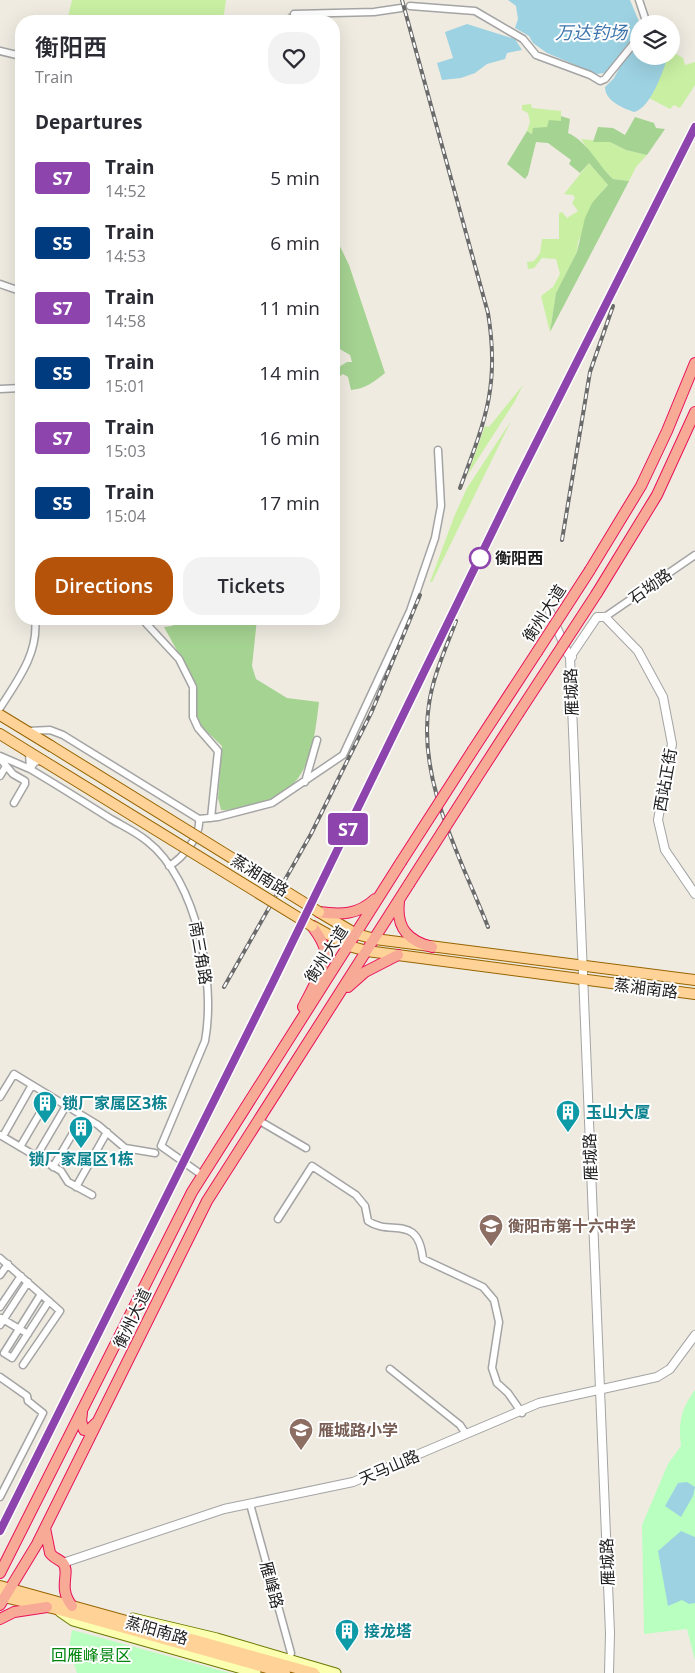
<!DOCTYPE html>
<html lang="en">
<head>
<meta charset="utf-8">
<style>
  body { margin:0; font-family:"Open Sans","Noto Sans SC",sans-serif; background:#f2f2f3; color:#2b2b33; height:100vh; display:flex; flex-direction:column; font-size:19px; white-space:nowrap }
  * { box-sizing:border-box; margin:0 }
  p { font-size:16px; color:#7c7c81 }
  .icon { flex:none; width:28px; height:28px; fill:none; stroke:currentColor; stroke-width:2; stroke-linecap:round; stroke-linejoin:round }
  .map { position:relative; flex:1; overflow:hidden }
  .side { position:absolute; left:15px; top:15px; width:325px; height:610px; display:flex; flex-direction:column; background:#fff; border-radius:20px; box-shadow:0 5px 20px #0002 }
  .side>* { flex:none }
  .badge { padding:0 10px; border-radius:4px; font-size:18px; line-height:32px }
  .buttons { position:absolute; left:630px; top:15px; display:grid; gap:10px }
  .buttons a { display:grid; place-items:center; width:50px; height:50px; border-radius:50%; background:#fff; box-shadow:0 5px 20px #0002; font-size:25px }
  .map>.badge { position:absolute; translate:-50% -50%; box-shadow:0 0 0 2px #fff }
  h2 { padding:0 20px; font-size:19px; line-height:45px }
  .round { display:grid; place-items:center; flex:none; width:52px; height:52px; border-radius:20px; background:#f2f2f3 }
  .headline { display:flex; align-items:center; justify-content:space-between; height:85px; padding:0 20px }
  h1 { font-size:24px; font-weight:600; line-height:38px }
  .primary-button { display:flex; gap:10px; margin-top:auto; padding:10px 20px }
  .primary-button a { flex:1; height:58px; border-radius:20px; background:#b45309; color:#fff; font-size:20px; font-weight:600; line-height:58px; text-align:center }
  .primary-button a+a { background:#f2f2f3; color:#2b2b33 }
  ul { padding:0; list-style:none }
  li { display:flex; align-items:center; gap:15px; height:65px; padding:0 20px }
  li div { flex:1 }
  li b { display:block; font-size:19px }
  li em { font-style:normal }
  li .badge { min-width:55px; font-weight:700; text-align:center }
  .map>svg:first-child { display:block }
  .grass { fill:#c8efa2 }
  .forest { fill:#a5d392 }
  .park { fill:#b9ffbf }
  .water { fill:#9dd2e2 }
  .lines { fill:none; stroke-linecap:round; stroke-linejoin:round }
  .minor-tunnel { stroke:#c5c2ba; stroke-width:6; stroke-dasharray:6 3; stroke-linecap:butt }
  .minor-casing { stroke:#a4a4a4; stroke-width:9 }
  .tertiary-casing { stroke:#a4a4a4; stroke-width:10 }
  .secondary-casing { stroke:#6b7800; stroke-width:11 }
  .primary-casing { stroke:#966400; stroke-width:12 }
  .trunk-casing { stroke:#e9125c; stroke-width:12 }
  .minor { stroke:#fff; stroke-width:6 }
  .tertiary { stroke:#fff; stroke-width:8 }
  .secondary { stroke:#fbffb0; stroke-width:9 }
  .primary { stroke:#ffd297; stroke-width:10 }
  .trunk { stroke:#f7aa96; stroke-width:10 }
  .rail-casing { stroke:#6b6b6b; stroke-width:4 }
  .rail { stroke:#fff; stroke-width:2; stroke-dasharray:5.5; stroke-linecap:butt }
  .primary-bridge-casing { stroke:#966400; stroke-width:12; stroke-linecap:butt }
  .trunk-bridge-casing { stroke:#e9125c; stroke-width:12; stroke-linecap:butt }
  .primary-bridge { stroke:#ffd297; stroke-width:10 }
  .trunk-bridge { stroke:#f7aa96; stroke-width:10 }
  .line-casing { stroke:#fff; stroke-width:11 }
  .line { stroke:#8e44ad; stroke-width:8 }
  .stop-dot { fill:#fff; stroke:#8e44ad; stroke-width:2.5 }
  .labels { text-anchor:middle; stroke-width:4; stroke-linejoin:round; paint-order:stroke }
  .stop-label { font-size:16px; font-weight:bold; fill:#1d1d1d; stroke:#fff; text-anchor:start }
  .street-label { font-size:16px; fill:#1d1d1d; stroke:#fff }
  .culture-label { font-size:16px; font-weight:bold; fill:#0d838f; stroke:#fff; text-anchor:start }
  .education-label { font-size:16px; font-weight:bold; fill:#785e54; stroke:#fff; text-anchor:start }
  .park-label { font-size:16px; fill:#01850c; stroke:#fff }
  .water-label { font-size:18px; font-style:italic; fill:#3e76ad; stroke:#fff }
</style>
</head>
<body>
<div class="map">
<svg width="695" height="1673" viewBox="0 0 695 1673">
  <rect width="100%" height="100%" fill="#efebe1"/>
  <path class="grass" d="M72,0H226L223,21H67Z
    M671,51L683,58L685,65L695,62V85L680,108L674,105L670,109L649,98L668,56H671Z
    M531,104L532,108L561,111V121L533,134L527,131L530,122L528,113L522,110V105Z
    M581,139L610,142L626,150L647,155L636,167L629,181L613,179L594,159Z
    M589,163L608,185L603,190L578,242L577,252L556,293L550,332L541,296L553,287L560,274L556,259L542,258L534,268L528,269L527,262L534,261L540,253L542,239H559V213L562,212L567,218L578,211L572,203L575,198L573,195L564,194Z
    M523,385L515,401L467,476L485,426L489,427Z
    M511,421L432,582H430L454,517L467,488Z"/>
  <path class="forest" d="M561,116L570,119L568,133C588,142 597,164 613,179L629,181L550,332L556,293L577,252L585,218L592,203L608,185L589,163L580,173L569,164L571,160L548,143L536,142L528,175L525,179L507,164L527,131L532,134L533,128L547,127L549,120L561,121Z
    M635,117L654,123L656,128L665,129L647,155L626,150L610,142H593L598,127L613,128L625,135Z
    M334,234L349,265L385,373C374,382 365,389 351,390L348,377L343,374L334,380V365L339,367L347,362H352L350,355L338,348L334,352Z
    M180,619H257L252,666L256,679L287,698L319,702C313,752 308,794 251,805C242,807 229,811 221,810L218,798L222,746L201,726L197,718L196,685L164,627L172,626Z"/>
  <path class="park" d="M695,1390V1660L687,1629L644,1634L642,1525L668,1464L681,1446C678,1422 681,1409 695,1390Z
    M72,1630L230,1673H77L69,1649Z"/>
  <path class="water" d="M508,0H630L640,24L639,30L605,73L597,74L547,53L533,43L529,36L515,28L518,19L516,6Z
    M467,24L515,39L522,50L507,53L505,59L487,64L475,73L461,78L442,80L437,63L453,58L445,32Z
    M639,43V56H668C663,71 651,108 634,112C623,108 605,101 605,87L614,78L621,65Z
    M687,1482L695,1487L693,1496L681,1517L665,1506L678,1483Z
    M681,1531L695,1537V1603L689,1604L682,1600L668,1606L658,1551Z"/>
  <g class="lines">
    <path class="minor-tunnel" d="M281,21L294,14"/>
    <defs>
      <path id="minor" d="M639,0L647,24
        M410,6L475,11L523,39L536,55L590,75L600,81L605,79L639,37
        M294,14L374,12L401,8
        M0,51L21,56
        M0,284L20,291L21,295
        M0,389L21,388
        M605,617L695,555
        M142,619L179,659L193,687V717L198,728L218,751L211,818
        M0,708C17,681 39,653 35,619
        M28,731L50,730L63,735L199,819L218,817L272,803L343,755L410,611L435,538L441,506L438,450
        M29,752L30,769C57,785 84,802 111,819C123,826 136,832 147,841C197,880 216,982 205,1041L161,1146L202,1175
        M0,756L30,769L35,762L42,760
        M2,757V761L13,774L25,781V784L14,803
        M0,776L6,766
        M305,782L317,740
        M169,866C183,858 201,836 199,819
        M0,1097L14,1074L98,1125L125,1148L155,1153
        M258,1120L306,1148
        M0,1135L61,1171L68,1182L92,1195
        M3,1136L32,1085
        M20,1147L50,1096
        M36,1157L66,1106
        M53,1167L83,1116
        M76,1187L107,1132
        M278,1219L312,1166L356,1195L365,1206L368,1221C391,1237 418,1213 423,1259L483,1287L494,1300L499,1322L492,1368L497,1383L508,1393L522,1413
        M0,1258L60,1311L23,1365
        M0,1275L8,1264
        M41,1294L4,1353L12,1358L49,1301
        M0,1307L21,1276
        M1,1318L28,1334
        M0,1325L28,1282
        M390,1369L460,1425L466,1434
        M0,1377L27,1396L28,1401L43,1413L0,1497
        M250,1504L291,1653L288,1662"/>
      <path id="tertiary" d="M550,612L568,654L572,657
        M605,617H597L570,657L610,1633L609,1673
        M605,617L638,651L663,697L672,744L658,820L665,850L695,894
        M63,1563L224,1509L353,1482L539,1403L657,1377L670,1369L695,1335"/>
      <path id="secondary" d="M60,1612L73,1621L256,1673
        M133,1618L217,1638L336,1673"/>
      <path id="primary" d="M0,715L51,746
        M0,734L42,760
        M319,912L356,934L375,939L695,980
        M313,926L349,946L367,951L695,994
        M0,1586L314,1673
        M0,1596L56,1609L285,1673"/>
      <path id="trunk" d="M590,570L641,486L667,431L695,363
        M597,593L657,495L695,412
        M473,750L537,652
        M476,779L518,714
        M399,902C396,928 408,941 432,947
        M319,912C341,915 358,915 375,899
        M348,987L365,972L398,955
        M303,1007C310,993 327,965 325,951C324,942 317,933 312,926
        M82,1413L81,1421L84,1430L88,1431L96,1423
        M45,1528L50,1553C53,1558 59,1559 63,1563C71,1573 57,1587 72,1606
        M0,1573L192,1192L401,862
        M0,1605L37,1544L207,1201L409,884
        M0,1619L14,1612L47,1607"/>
    </defs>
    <use href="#minor" class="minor-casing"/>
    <use href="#tertiary" class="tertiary-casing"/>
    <use href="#secondary" class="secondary-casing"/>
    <use href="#primary" class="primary-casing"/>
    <use href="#trunk" class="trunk-casing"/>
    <use href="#minor" class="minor"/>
    <use href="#tertiary" class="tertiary"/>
    <use href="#secondary" class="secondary"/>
    <use href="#primary" class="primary"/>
    <use href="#trunk" class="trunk"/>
    <defs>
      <path id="rail" d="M402,0L488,313C500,386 485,421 460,488
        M562,540L590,372L613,306
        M456,621C446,648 433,676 429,704C417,781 461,858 488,927
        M224,987L311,834L372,711L420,595
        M0,1531C233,1063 461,594 695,127"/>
    </defs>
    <use href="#rail" class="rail-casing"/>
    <use href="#rail" class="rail"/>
    <defs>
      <path id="primary-bridge" d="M51,746L319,912
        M42,760L312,926"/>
      <path id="trunk-bridge" d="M537,652L590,570
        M518,714L597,593
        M401,862L473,750
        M409,884L476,779"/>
    </defs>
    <use href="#primary-bridge" class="primary-bridge-casing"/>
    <use href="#trunk-bridge" class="trunk-bridge-casing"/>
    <use href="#primary-bridge" class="primary-bridge"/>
    <use href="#trunk-bridge" class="trunk-bridge"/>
  </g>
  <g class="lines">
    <defs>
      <path id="line" d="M0,1531L273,982L518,479L695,127"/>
    </defs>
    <use href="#line" class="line-casing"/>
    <use href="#line" class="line"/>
  </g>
  <defs>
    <symbol id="building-pin" viewBox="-11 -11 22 30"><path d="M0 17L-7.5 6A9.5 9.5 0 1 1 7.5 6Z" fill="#0f9aa8" stroke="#fff"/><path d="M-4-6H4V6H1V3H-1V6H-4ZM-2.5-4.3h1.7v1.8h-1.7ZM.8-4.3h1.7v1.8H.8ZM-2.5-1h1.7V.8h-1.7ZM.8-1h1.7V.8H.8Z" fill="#fff"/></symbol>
    <symbol id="school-pin" viewBox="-11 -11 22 30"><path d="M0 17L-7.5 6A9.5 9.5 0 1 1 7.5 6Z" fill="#8d6e63" stroke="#fff"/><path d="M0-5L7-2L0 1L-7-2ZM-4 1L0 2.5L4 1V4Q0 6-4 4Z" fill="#fff"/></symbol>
  </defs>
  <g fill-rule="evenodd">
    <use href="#building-pin" x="31" y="1089" width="28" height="38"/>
    <use href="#building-pin" x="554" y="1098" width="28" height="38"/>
    <use href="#building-pin" x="67" y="1114" width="28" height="38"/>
    <use href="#school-pin" x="477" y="1212" width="28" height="38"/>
    <use href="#school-pin" x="287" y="1416" width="28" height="38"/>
    <use href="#building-pin" x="333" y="1617" width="28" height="38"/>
  </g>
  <circle class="stop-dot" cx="480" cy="558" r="10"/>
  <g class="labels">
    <g class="stop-label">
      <text x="495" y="564">衡阳西</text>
    </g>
    <g class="street-label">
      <text transform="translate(650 586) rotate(-35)" y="6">石坳路</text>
      <text transform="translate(544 613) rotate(-57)" y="6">衡州大道</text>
      <text transform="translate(571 692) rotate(-92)" y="6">雁城路</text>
      <text transform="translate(665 780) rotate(-80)" y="6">西站正街</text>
      <text transform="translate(260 875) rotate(32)" y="6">蒸湘南路</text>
      <text transform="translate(201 953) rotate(80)" y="6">南三角路</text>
      <text transform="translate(326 954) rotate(-57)" y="6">衡州大道</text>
      <text transform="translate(646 988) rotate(7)" y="6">蒸湘南路</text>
      <text transform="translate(590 1157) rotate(-92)" y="6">雁城路</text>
      <text transform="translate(132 1318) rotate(-64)" y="6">衡州大道</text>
      <text transform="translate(389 1467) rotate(-23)" y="6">天马山路</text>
      <text transform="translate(607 1562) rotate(-92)" y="6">雁城路</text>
      <text transform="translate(272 1585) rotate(75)" y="6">雁峰路</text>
      <text transform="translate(157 1630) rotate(16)" y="6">蒸阳南路</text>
    </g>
    <g class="culture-label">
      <text x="62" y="1109">锁厂家属区3栋</text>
      <text x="586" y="1118">玉山大厦</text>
      <text x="81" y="1165" text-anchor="middle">锁厂家属区1栋</text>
      <text x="364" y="1637">接龙塔</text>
    </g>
    <g class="education-label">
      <text x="508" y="1232">衡阳市第十六中学</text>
      <text x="318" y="1436">雁城路小学</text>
    </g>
    <g class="park-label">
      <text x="91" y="1661">回雁峰景区</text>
    </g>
    <g class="water-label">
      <text x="591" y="39">万达钓场</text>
    </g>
  </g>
</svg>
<div class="buttons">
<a><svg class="icon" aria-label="layers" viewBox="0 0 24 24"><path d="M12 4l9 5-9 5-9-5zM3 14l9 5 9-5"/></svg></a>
</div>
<b class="badge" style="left:348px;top:829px;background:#8e44ad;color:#fff">S7</b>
<section class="side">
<div class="headline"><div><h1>衡阳西</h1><p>Train</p></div><a class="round"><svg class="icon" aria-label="heart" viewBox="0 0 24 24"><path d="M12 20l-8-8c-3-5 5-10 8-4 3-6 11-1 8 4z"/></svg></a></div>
<h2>Departures</h2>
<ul>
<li><span class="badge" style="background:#8e44ad;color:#fff">S7</span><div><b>Train</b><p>14:52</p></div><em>5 min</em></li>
<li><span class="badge" style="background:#003b80;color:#fff">S5</span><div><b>Train</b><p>14:53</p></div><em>6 min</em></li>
<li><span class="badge" style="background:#8e44ad;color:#fff">S7</span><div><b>Train</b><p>14:58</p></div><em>11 min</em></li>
<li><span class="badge" style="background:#003b80;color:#fff">S5</span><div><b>Train</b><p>15:01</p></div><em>14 min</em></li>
<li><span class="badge" style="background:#8e44ad;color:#fff">S7</span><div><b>Train</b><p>15:03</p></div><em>16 min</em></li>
<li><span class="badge" style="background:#003b80;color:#fff">S5</span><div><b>Train</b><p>15:04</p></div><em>17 min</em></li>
</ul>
<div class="primary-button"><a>Directions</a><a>Tickets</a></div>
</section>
</div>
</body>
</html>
